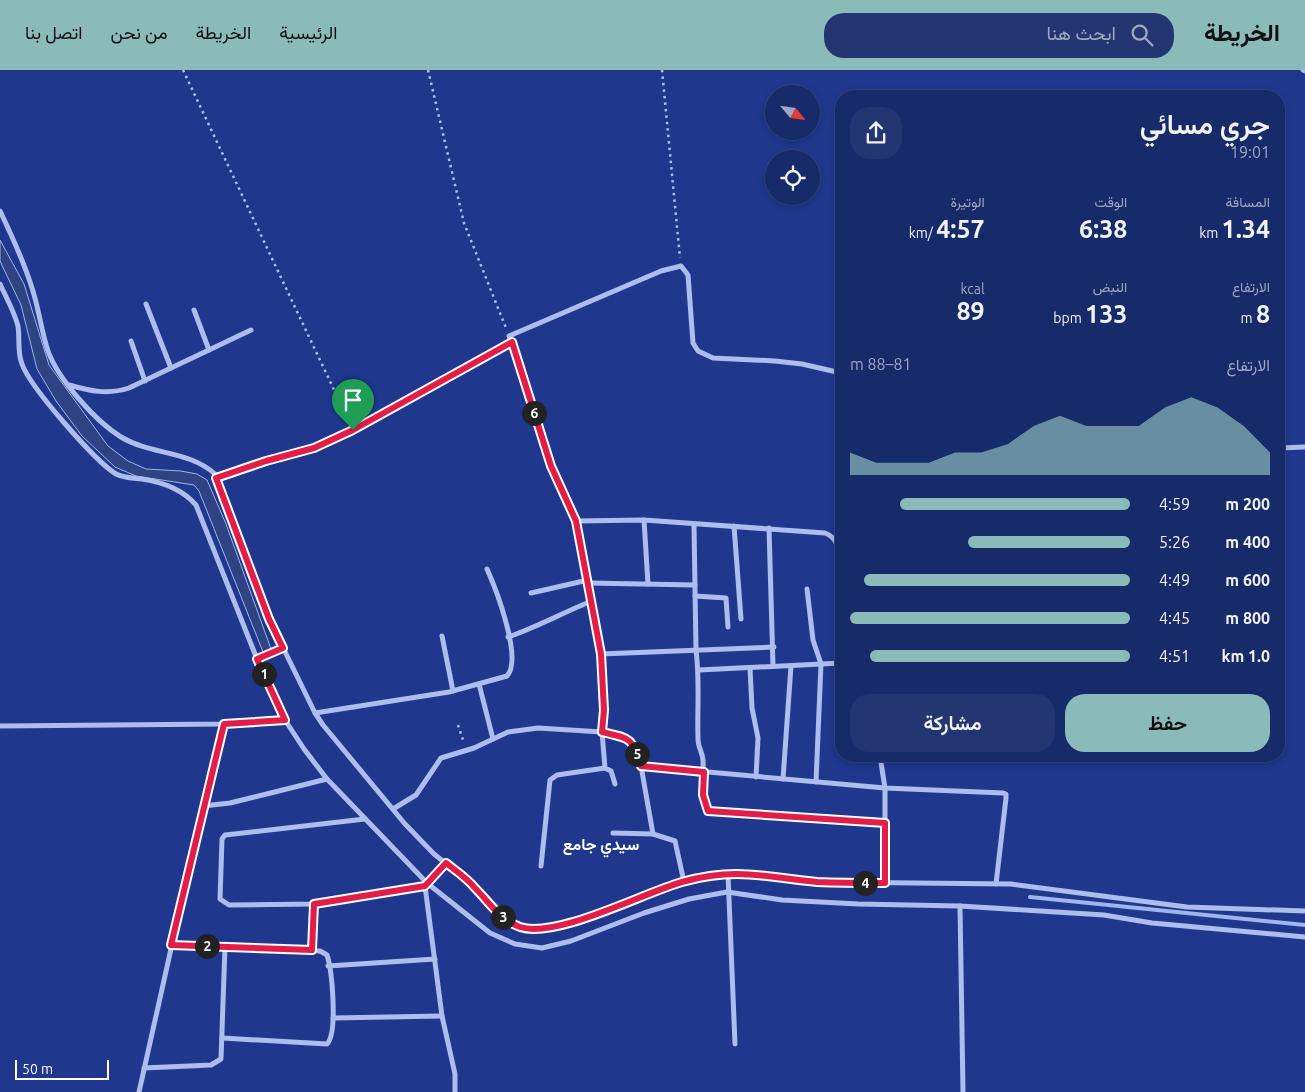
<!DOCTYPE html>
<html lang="ar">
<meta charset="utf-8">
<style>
body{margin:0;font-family:Ubuntu,Vazirmatn,sans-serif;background:#243672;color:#f1f3f6;direction:rtl;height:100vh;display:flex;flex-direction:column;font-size:19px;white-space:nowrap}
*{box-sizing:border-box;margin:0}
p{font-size:16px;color:#9ea7c1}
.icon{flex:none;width:28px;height:28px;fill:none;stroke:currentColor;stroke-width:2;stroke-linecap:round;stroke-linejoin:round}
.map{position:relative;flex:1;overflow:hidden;direction:ltr}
.side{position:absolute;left:835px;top:20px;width:450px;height:672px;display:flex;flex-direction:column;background:#172a6a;border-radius:20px;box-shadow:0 2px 8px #0003,0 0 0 1px #36467e;direction:rtl}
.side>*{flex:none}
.needle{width:32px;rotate:119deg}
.tools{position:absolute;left:765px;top:15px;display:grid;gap:10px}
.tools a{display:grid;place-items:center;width:55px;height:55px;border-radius:50%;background:#172a6a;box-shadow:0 2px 8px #0003,0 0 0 1px #36467e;font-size:25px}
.scale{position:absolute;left:15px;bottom:12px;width:94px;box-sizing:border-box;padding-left:5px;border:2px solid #fff;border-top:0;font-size:14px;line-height:18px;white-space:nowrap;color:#fff;-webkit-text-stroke:4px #1f388e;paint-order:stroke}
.pin{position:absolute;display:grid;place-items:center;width:42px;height:42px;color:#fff;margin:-51px -21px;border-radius:50% 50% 50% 0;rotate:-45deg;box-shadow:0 0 5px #0007}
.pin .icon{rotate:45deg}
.km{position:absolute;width:25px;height:25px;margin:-12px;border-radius:50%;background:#222;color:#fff;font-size:14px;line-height:25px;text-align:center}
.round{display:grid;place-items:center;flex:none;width:52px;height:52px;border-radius:20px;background:#243672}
.head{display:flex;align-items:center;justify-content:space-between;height:85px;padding:0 15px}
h1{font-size:28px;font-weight:600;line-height:38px}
.figures{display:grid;grid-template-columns:repeat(3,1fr);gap:8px;height:85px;padding:5px 15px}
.figures div{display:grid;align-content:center}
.figures b{font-size:25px;font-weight:600}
.figures small{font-size:14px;font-weight:400}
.figures p{font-size:14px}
.chart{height:140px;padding:10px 15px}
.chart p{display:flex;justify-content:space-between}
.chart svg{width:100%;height:90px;margin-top:5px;fill:#8bbbb9;opacity:.7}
.action{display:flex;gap:10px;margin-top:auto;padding:10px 15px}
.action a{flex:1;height:58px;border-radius:20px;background:#8bbbb9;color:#111;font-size:20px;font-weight:600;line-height:58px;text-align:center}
.action a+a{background:#243672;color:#f1f3f6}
ul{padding:0 15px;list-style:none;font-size:16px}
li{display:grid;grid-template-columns:80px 60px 1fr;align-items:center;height:38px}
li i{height:12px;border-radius:6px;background:#8bbbb9}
header{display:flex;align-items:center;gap:30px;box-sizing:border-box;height:70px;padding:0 25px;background:#8bbbb9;color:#111}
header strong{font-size:24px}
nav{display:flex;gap:28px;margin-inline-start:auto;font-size:18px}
.search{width:350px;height:45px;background:#243672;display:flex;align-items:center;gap:12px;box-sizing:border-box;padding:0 18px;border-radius:20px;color:#9ea7c1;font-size:19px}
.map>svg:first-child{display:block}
.water{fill:#2f4282;stroke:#a0b4ee}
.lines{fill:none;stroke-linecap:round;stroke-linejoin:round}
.stream{stroke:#a0b4ee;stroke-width:4}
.path{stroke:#adbded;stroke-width:2.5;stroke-dasharray:2.5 4;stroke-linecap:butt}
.street{stroke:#adbded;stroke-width:5}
.route-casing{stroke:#fff;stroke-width:10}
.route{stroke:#e11d48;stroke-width:6}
.labels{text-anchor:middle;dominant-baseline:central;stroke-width:4;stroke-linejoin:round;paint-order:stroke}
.quarter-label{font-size:16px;font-weight:bold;fill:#fff;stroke:#1f388e}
</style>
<header>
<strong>الخريطة</strong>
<div class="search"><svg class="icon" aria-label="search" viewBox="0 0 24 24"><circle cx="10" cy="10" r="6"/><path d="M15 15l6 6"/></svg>ابحث هنا</div>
<nav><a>الرئيسية</a><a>الخريطة</a><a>من نحن</a><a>اتصل بنا</a></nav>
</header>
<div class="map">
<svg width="1305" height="1022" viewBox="0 0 1305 1022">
<rect width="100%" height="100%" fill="#1f388e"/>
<polygon class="water" points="0,170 24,214 49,295 108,376 128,391 146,399 181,401 197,404 207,410 226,454 271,579 270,585 265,587 199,421 194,415 136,406 115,397 82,366 56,331 37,299 21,235 0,191"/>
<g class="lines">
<polyline class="stream" points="1030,827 1305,855"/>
<g class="path">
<polyline points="183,0 353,360"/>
<polyline points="428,0 464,153 506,258"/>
<polyline points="662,0 680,188"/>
<polyline points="224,405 314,378 353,360 504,276"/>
<polyline points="458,655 464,673"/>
</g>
<g class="street">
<polyline points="1303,0 1305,1"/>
<path d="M 0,141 C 12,166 24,192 32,218 C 39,239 41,260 48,281 C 58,309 95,351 121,367 C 151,385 188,380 215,404 L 269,549 L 315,643 L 323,655 L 405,754 L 434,784 L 475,817 L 497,842 L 521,857 L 536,859 L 554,857 L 684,812 L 728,804 L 747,803 L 817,812 L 1011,814 L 1187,837 L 1305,841"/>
<path d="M 0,214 C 6,227 14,241 18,256 C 20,268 17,282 22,294 C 30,317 95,391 116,404 C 123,408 134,408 142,409 C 162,412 182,419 196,435 L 257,589 L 285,650 L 304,679 L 327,709 L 427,813 L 490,863 L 515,874 L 542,878 L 571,871 L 644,843 L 689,829 L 727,822 L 782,830 L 858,834 L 960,836 L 1104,845 L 1152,853 L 1305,867"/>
<polyline points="146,234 171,298"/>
<polyline points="194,240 209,280"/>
<polyline points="131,271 145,311"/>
<path d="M 69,315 C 90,321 108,325 129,318 L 251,260"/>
<polyline points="1279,378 1305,377"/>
<polyline points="644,450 648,514"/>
<path d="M 576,451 L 644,450 L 825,463 C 841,469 839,485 841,501"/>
<path d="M 694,455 L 696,580 C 700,610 697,639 698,669 C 698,678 703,683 703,691 C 704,706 698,729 708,741 L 717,742 L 885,753"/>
<polyline points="734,456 741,549"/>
<polyline points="769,458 773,596"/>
<polyline points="589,513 695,515"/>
<polyline points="807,519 813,570 821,594 816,712"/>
<polyline points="531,523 588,510"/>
<polyline points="695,526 726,528 728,557"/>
<polyline points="442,566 453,621"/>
<path d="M 508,567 C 537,557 564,542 592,531"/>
<polyline points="601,584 774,577"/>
<polyline points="257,589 283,578"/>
<polyline points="750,598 752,638 758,668 756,707"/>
<polyline points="699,600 841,593"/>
<polyline points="479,614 493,669"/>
<path d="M 315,643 L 449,622 L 507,606 C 523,589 496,519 487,499"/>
<polyline points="0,656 224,654 285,650"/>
<polyline points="880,686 885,718 885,813"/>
<polyline points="641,696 885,718 1003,723 1006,724 1006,728 996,814"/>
<polyline points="783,709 791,596"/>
<polyline points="615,714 611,701 605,698 602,662 604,618 601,584 576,451 551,396 509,266 661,201 681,196 688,205 693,273 698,281 713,288 775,291 802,294 841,303"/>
<polyline points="203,736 230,733 327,709"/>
<polyline points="393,739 416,725 441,688 474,678 508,662 538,658 602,662 626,668 633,673 641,696 653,764 675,771 684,812"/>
<polyline points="365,749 225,765 222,769 220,829 229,835 314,834 425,816 446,793"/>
<polyline points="613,763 653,764"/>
<polyline points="541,796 550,710 557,705 605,698"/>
<polyline points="728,804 735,974"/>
<polyline points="425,816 442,946 455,1004 455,1022"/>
<polyline points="960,836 963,1022"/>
<path d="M 171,875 L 320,881 L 327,885 C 332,900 338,963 327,974 L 222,968"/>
<polyline points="312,880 314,834"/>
<polyline points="328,896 435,889"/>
<polyline points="333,948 442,946"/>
<polyline points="144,998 211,995 221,989 225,877"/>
<polyline points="139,1022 203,736 224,654"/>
</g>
</g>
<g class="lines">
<defs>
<path id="route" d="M 512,272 L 551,396 L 576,451 L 601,584 L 604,640 L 602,662 C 632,669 631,667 641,696 L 704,702 L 703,725 L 708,741 L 885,753 L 885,813 C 863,813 840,813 817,812 C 765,807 736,797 682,812 C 643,823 556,869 520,857 C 500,850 489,832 475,818 C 467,808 456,801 446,793 L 425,816 L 314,834 L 312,880 L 171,875 L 224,654 L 285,650 L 257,589 L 283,578 L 269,549 L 216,408 L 266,391 L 314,378 L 353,360 Z"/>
</defs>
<use href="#route" class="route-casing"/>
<use href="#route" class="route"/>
</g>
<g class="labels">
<g class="quarter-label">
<text x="601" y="774">سيدي جامع</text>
</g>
</g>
</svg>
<div class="tools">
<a><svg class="needle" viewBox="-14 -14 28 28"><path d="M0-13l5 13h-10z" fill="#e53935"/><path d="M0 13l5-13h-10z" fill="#9ea7c1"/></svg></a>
<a><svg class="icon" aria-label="locate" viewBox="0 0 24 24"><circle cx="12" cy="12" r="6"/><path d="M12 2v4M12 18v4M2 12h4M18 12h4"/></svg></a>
</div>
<div class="scale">50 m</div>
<div class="pin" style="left:353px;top:360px;background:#1e9e55"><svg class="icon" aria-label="arrive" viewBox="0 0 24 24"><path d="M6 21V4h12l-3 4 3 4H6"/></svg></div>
<b class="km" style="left:264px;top:604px">1</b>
<b class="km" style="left:207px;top:876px">2</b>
<b class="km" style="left:503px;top:847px">3</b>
<b class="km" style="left:865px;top:813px">4</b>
<b class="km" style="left:637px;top:684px">5</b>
<b class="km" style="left:534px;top:343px">6</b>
<section class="side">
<div class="head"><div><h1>جري مسائي</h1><p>19:01</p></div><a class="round"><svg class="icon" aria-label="share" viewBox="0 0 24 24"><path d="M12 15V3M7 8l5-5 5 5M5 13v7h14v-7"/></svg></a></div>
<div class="figures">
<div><p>المسافة</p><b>1.34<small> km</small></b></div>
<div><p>الوقت</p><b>6:38</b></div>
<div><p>الوتيرة</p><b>4:57<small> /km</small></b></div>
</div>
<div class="figures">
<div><p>الارتفاع</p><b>8<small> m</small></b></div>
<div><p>النبض</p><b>133<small> bpm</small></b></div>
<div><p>kcal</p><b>89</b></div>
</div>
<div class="chart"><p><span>الارتفاع</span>81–88 m</p>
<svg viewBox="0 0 160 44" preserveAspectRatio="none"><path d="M0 44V33L10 38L20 38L30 38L40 33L50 33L60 29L70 20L80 15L90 20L100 20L110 20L120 11L130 6L140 11L150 20L160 33V44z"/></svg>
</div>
<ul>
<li><b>200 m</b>4:59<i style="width:82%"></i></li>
<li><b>400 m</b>5:26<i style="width:58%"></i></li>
<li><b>600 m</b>4:49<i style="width:95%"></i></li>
<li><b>800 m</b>4:45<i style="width:100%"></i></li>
<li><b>1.0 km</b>4:51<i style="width:93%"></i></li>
</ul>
<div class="action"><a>حفظ</a><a>مشاركة</a></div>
</section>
</div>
